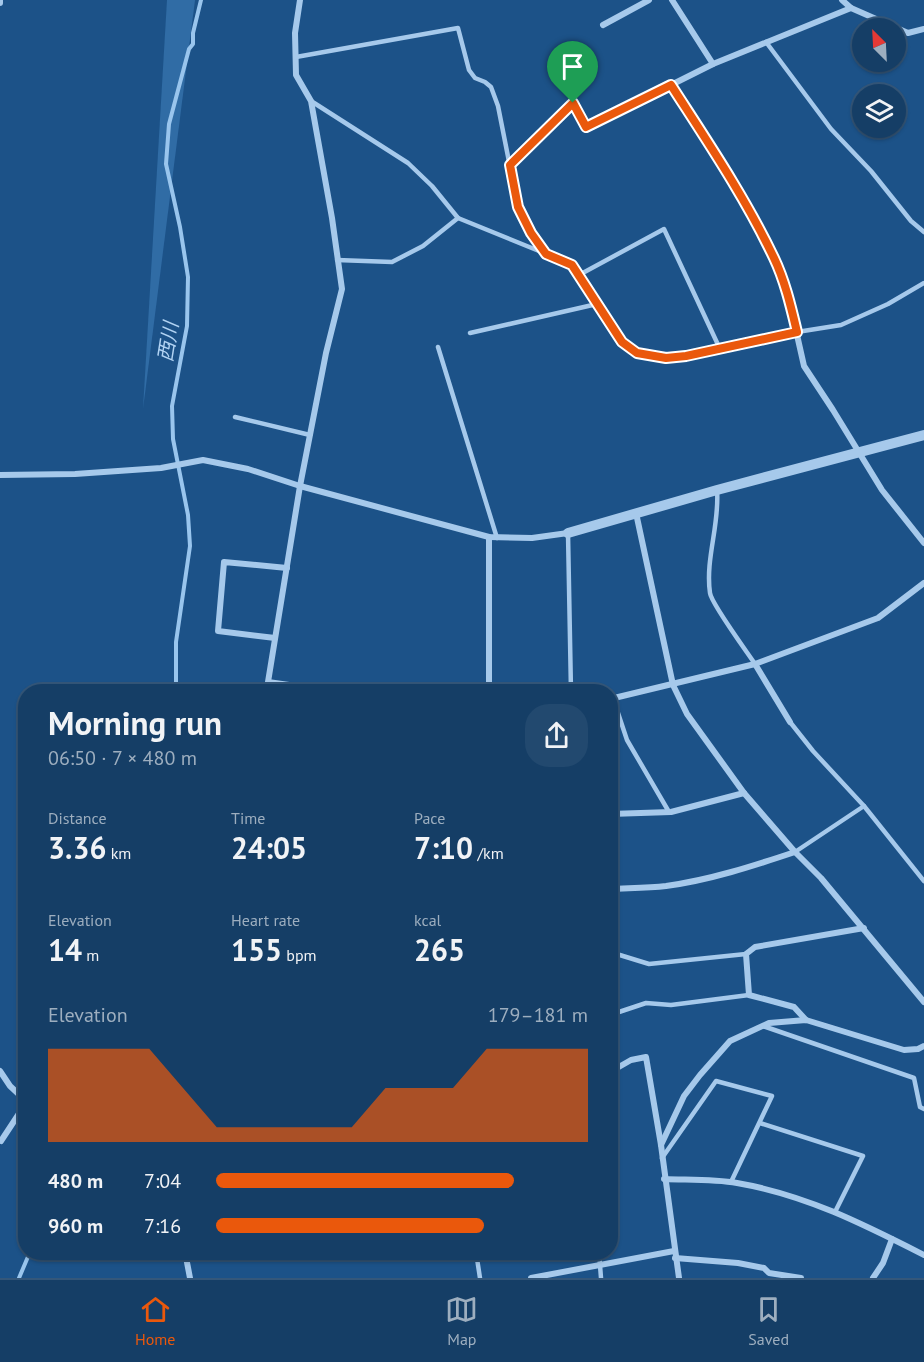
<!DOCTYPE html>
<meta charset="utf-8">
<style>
body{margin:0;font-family:"PT Sans","Noto Sans JP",sans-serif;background:#22496f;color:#f1f3f6;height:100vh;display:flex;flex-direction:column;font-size:22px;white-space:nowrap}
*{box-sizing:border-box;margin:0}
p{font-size:20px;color:#9daebf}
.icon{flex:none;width:33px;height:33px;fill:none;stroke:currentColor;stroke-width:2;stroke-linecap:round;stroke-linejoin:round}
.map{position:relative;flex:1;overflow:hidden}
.sheet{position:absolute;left:18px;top:684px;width:600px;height:576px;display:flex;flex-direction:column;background:#153e66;border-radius:24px;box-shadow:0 2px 4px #0004,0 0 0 2px #34577a}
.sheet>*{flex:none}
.needle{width:39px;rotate:336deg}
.tools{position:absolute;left:852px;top:18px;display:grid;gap:12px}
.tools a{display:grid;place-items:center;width:54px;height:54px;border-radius:50%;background:#153e66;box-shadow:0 2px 4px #0004,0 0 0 2px #34577a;font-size:30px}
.pin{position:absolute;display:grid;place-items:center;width:51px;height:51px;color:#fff;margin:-62px -26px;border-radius:50% 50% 50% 0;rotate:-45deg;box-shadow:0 0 6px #0007}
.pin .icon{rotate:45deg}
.round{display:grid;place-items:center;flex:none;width:63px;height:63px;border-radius:24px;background:#22496f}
.headline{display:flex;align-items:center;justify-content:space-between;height:102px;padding:0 30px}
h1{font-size:33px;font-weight:600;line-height:45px}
.metrics{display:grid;grid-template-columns:repeat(3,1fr);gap:9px;height:102px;padding:6px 30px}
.metrics div{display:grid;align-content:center}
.metrics b{font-size:30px;font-weight:600}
.metrics small{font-size:16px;font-weight:400}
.metrics p{font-size:16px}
.chart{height:168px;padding:12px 30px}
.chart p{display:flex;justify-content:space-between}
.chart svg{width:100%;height:108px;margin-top:6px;fill:#ea580c;opacity:.7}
ul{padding:0 30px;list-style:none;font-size:20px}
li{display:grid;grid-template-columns:96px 72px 1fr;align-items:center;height:45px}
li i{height:15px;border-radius:8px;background:#ea580c}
.menu{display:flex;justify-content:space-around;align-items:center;height:84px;border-top:2px solid #34577a;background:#153e66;font-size:16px;color:#9daebf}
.menu a{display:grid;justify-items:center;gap:3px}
.menu .on{color:#ea580c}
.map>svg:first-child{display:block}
.green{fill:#306ca5}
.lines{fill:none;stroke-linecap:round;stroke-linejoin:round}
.stream{stroke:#99c5ed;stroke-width:4}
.service{stroke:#a6c9eb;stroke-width:4.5}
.minor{stroke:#a6c9eb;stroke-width:6}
.tertiary{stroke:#a6c9eb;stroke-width:10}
.route-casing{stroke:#fff;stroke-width:12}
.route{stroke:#ea580c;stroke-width:8}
.labels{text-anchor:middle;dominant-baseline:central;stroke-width:4.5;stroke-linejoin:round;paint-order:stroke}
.water-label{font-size:20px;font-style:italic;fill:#b1d3f3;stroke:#1c5288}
</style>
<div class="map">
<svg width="924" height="1278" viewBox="0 0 924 1278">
<rect width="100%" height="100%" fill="#1c5288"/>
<polygon class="green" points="167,0 195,0 143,409"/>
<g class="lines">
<g class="stream">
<polyline points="176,692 176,642 190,546 188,515 173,439 172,406 187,326 188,277 180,227 166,164 169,124 189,49 193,44 193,33 201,0"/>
<polyline points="19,1278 30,1252"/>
</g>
<g class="service">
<polyline points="766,42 831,129 871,171 911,221 924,232"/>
<polyline points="296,57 458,28 469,70 475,78 485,82 491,87 498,106 518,207 530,233 546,254"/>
<polyline points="311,101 408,163 432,186 458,218 544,253"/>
<polyline points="510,165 573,103 586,127 671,85"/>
<polyline points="337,260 392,262 423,246 458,218"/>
<polyline points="579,275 664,229 720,349"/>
<polyline points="797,332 841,325 888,304 924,283"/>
<polyline points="470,333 597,304"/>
<polyline points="438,347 497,538"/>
<polyline points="235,417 310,435"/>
<path d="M 717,490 C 720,524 705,559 710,593 C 711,603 747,652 755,664"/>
<polyline points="568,533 571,692"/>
<polyline points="613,698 627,740 669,812"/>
<polyline points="790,722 813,751 864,806 924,881"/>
<polyline points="795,852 864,806"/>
<polyline points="610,952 649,964 746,954"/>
<polyline points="610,1015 646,1003 671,1005 749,995"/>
<polyline points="763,1026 914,1078 920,1107 924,1109"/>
<polyline points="760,1123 863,1156 835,1212"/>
<polyline points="662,1158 716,1081 772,1096 731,1182"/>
<polyline points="476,1252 480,1278"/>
<polyline points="599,1252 601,1278"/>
</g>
<g class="minor">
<polyline points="300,0 295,33 296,75 311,101 332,218 342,289 326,353 300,486 268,682 338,692"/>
<polyline points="672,0 713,64"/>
<polyline points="842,0 851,8 908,33 924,29"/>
<polyline points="0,3 0,0"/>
<polyline points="851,8 713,64 671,85 735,185 774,259 788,295 804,366 833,410 882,490 924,543"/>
<polyline points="603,25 649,0"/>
<polyline points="546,254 572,265 622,342 637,353 666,358 686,356 797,332"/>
<polyline points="0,475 75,474 161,468 203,460 248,469 300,486 489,537 532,538 568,533"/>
<polyline points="636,513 673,685 687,714 744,793 795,852 821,878 924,1002"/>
<polyline points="275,638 218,631 224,562 287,568"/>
<polyline points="755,664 790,722"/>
<polyline points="489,692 489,537"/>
<polyline points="610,699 755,664 878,618 924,583"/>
<polyline points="610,814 671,812 744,793"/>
<path d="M 610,889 C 629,888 648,888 666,886 C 710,880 753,866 795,852"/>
<polyline points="806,1020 794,1007 749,995 746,954 755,947 864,928"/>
<polyline points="0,1071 10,1086 26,1101"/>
<polyline points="610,1072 631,1060 646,1057 661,1145 679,1278"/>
<polyline points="1,1141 26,1103"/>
<polyline points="661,1145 684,1096 700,1075 730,1041 769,1023 806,1020 904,1050 918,1049 924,1046"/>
<path d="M 664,1179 C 688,1180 714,1179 737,1183 C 806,1195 863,1224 924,1255"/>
<polyline points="185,1252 190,1278"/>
<polyline points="675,1258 738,1263 764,1268 769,1273 801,1278"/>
<polyline points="531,1278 674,1251"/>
<polyline points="873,1278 883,1263 892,1239"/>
</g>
<polyline class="tertiary" points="568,533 717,490 924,435"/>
</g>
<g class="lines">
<defs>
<path id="route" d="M 671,85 C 707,141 745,197 774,258 C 785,281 791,307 797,332 L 686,356 L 666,358 L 637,353 L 622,342 L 572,265 L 546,254 L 531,233 L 518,207 L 510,165 L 573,103 L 586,127 Z"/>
</defs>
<use href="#route" class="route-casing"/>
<use href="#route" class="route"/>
</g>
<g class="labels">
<g class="water-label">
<text transform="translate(168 342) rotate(-81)">西川</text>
</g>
</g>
</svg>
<div class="tools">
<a><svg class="needle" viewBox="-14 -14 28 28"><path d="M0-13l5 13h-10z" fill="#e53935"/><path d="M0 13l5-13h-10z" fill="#9daebf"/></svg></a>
<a><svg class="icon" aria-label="layers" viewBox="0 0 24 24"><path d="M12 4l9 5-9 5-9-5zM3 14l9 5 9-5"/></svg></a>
</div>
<div class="pin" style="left:573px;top:103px;background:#1e9e55"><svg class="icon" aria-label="arrive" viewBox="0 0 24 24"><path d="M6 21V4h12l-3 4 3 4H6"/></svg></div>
<section class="sheet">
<div class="headline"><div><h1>Morning run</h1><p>06:50 · 7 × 480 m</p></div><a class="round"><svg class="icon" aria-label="share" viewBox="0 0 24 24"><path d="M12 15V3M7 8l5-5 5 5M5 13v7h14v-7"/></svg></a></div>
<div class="metrics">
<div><p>Distance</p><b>3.36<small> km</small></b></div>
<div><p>Time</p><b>24:05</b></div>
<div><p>Pace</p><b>7:10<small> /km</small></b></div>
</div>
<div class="metrics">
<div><p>Elevation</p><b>14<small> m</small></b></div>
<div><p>Heart rate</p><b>155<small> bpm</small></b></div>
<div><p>kcal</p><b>265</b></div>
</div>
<div class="chart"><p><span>Elevation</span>179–181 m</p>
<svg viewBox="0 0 160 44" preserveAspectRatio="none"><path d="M0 44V6L10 6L20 6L30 6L40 22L50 38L60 38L70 38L80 38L90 38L100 22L110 22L120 22L130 6L140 6L150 6L160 6V44z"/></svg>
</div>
<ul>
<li><b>480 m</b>7:04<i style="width:80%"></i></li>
<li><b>960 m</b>7:16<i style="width:72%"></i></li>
</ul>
</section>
</div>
<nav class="menu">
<a class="on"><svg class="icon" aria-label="home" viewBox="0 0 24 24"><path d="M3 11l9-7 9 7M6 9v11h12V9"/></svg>Home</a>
<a><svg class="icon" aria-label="map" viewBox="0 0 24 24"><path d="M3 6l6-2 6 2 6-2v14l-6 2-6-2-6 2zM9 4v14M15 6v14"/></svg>Map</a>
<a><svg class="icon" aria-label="saved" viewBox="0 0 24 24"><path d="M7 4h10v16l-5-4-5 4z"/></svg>Saved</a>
</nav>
